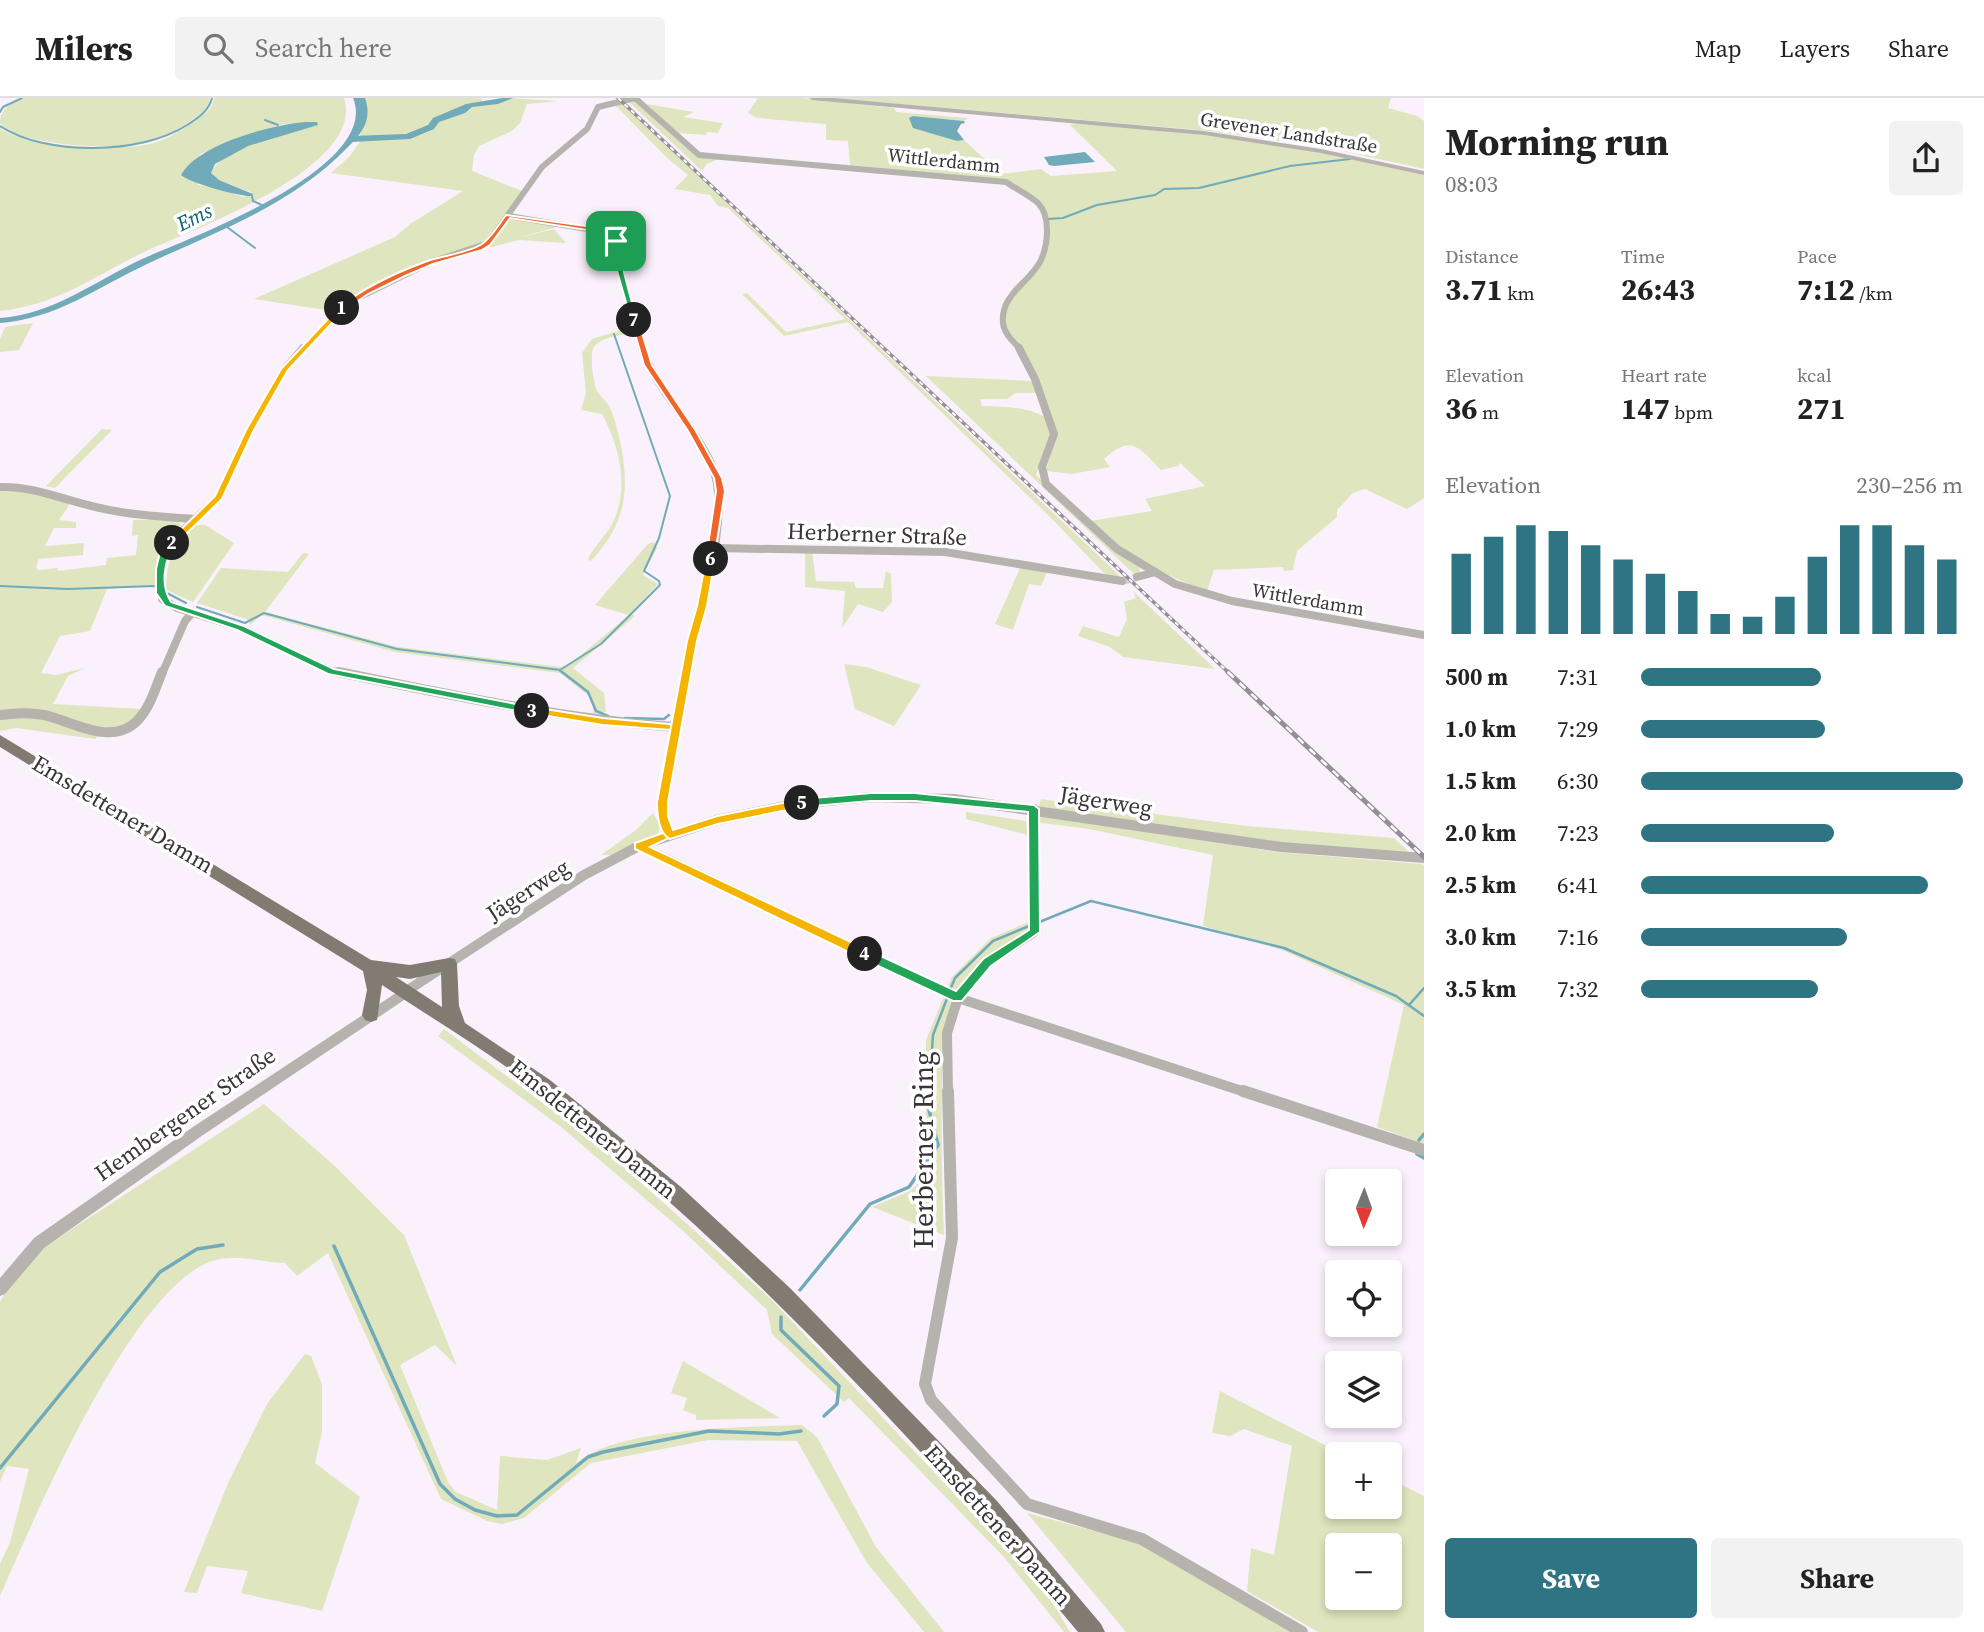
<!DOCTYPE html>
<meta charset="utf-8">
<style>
body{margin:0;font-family:"Source Serif 4",serif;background:#f2f2f2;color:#222;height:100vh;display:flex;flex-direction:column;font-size:26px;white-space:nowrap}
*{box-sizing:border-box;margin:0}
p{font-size:23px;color:#767676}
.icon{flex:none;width:38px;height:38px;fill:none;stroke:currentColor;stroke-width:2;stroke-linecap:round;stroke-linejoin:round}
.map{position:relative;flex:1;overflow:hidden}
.details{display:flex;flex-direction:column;background:#fff;width:560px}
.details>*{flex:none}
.needle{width:46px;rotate:181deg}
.tools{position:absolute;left:1325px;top:1071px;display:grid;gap:14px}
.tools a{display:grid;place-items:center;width:77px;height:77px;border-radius:7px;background:#fff;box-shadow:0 4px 10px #0003;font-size:35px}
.pin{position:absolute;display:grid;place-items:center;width:60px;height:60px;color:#fff;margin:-30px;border-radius:14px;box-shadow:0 4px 10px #0006}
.km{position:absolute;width:35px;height:35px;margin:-18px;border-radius:50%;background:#222;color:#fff;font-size:19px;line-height:35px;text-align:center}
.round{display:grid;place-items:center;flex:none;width:74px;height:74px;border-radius:7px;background:#f2f2f2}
.head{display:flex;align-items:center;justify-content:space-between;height:119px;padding:0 21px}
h1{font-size:38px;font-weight:700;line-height:52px}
.stats{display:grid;grid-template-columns:repeat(3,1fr);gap:10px;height:119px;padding:7px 21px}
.stats div{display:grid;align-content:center}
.stats b{font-size:30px;font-weight:700}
.stats small{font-size:19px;font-weight:400}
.stats p{font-size:19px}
.chart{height:196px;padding:14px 21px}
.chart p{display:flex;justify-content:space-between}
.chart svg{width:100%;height:126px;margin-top:7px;stroke:#2f7482;stroke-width:6}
.button{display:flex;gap:14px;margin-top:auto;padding:14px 21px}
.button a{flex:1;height:80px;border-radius:7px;background:#2f7482;color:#fff;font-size:28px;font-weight:700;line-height:80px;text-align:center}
.button a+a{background:#f2f2f2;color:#222}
ul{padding:0 21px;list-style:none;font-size:23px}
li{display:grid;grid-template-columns:112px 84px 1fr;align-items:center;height:52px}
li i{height:18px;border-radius:9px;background:#2f7482}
header{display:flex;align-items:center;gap:42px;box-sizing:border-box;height:98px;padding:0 35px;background:#fff;border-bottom:2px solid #e0e0e0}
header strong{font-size:33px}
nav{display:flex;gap:38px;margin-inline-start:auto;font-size:24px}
.search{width:490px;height:63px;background:#f2f2f2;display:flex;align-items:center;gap:18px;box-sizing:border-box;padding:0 24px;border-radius:7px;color:#767676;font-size:26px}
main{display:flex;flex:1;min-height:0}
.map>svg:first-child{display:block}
.green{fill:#dfe5be;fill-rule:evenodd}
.water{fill:#71abb9}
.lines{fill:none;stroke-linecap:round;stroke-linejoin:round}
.stream-far2{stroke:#71abb9;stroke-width:2}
.stream-far1{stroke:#71abb9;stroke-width:2.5}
.stream{stroke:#71abb9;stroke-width:3.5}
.river{fill:#71abb9;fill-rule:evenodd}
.minor-tunnel{stroke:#d4cbd6;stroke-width:8;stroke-dasharray:8 3.5;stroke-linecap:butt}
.minor-far3{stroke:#b6b2ad;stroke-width:6}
.minor-far2{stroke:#b6b2ad;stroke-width:8}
.minor-far1{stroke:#b6b2ad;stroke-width:10}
.minor{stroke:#b6b2ad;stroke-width:12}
.tertiary{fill:#b6b2ad;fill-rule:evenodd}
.primary{fill:#827b71;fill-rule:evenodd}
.rail-far1-casing{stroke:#958e96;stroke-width:3.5}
.rail-casing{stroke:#958e96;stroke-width:5}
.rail-far1{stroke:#fff;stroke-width:2;stroke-dasharray:4.5;stroke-linecap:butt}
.rail{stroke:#fff;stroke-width:2.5;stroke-dasharray:8;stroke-linecap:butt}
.split-1{fill:#f0652b;stroke:#fff;stroke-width:2}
.split-2{fill:#f5b400;stroke:#fff;stroke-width:2}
.split-3{fill:#22a559;stroke:#fff;stroke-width:2}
.split-4{fill:#f5b400;stroke:#fff;stroke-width:2}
.split-5{fill:#22a559;stroke:#fff;stroke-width:2}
.split-6{fill:#f5b400;stroke:#fff;stroke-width:2}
.split-7{fill:#f0652b;stroke:#fff;stroke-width:2}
.split-8{fill:#22a559;stroke:#fff;stroke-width:2}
.labels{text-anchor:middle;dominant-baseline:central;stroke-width:7;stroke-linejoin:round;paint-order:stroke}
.far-street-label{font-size:19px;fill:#383438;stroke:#fff}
.far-water-label{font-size:21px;font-style:italic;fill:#106170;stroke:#fff}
.street-label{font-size:23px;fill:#383438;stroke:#fff}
.near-street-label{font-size:28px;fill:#383438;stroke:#fff}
</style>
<header>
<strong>Milers</strong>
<div class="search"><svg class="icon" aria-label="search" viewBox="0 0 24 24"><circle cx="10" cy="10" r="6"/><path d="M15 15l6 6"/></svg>Search here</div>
<nav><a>Map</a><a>Layers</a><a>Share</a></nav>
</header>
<main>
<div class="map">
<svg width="1424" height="1534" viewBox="0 0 1424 1534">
<rect width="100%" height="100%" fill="#fbf1fd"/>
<g class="green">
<path d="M 24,0 L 210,0 C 210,11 199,17 190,23 C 177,32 163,41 147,45 C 116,52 21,49 0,25 C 0,10 11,6 24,0 Z"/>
<path d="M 214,0 L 344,0 C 367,69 192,132 146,153 C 96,177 58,207 0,213 L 0,30 C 23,49 121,53 150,46 C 166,42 180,33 193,24 C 203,17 213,12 214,0 ZM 305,24 L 317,25 L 317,27 C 290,33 223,48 211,75 L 219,82 L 253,95 L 243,99 L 223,91 L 198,87 L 200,56 L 278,27 Z"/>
<polygon points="365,0 482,0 482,6 501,5 499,3 507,0 558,3 527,6 520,25 512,33 479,48 474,57 472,73 522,93 504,118 563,127 518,140 554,131 566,145 519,142 492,149 476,148 427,164 362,193 332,213 254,201 395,139 410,126 463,93 331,75 350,58 361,42 358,41 365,27"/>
<path d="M 758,0 L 802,0 L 894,10 L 896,14 L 968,20 L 964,23 L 913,18 L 956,43 L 964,42 L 1001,76 L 1041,71 L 1051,78 L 1117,73 L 1070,27 L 1083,25 L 1215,38 L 1325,55 L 1424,77 L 1424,400 L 1407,411 L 1365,391 L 1353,395 L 1337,412 L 1337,419 L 1297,453 L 1293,472 L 1284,473 L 1283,469 L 1214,472 L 1207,493 C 1162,476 1125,458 1090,423 L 1152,413 L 1145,401 L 1205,388 L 1180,365 L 1178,368 L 1161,372 C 1139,349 1131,336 1104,361 L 1110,369 L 1072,376 L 1046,373 L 1056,335 L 1052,330 L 1036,377 L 1102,442 L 1140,470 L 1140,474 L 1135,477 L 926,278 L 1034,283 L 1000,220 L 1003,205 L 1014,188 L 1031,174 L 1042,157 L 1047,126 L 1036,107 L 1005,82 L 850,67 L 848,43 L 826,42 L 826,26 L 757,20 L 748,15 ZM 1016,295 L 1038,295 L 1047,320 C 1027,308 1005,309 982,308 L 980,301 L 1007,301 Z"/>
<polygon points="832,0 1391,0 1388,10 1417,18 1424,23 1424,71 1324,49 1209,33"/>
<polygon points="627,2 635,2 696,58 723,59 707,66 702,73"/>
<polygon points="621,5 1122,480 1110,480 1103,474 1052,421 848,224 784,238 742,196 747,195 786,234 845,221 728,110 718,108 710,97 674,91 688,77 667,60 614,6"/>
<polygon points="647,6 694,14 683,19 723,25 718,35 708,34 706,37 678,35"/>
<polygon points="33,225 19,252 0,254 0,241 5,229"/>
<path d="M 625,231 L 627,236 C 616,238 598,240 593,251 C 590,259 593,285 597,293 C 600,298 605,302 608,306 C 615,319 618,334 621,348 C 630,396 625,426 591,463 L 588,461 C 594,448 605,439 612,426 C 630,391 620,349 602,316 L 581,312 L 586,295 L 582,255 L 592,241 Z"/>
<polygon points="102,331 112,332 55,390 46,388"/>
<polygon points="28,390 71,404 59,422 76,424 76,430 54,430 45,448 84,445 83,457 39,461 36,469 38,472 58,470 58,473 106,467 107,460 136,457 138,437 132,438 133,422 169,421 179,423 181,427 159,449 154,491 148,488 107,491 90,533 60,538 41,575 56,577 85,570 68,578 53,606 142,611 126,629 106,632 95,641 16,630 0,633 0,391"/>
<path d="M 195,427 L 205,427 L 234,445 L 193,504 L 166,492 C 167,460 172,449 195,427 Z"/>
<polygon points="654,444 657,450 643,477 658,486 630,516 635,518 573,570 604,595 606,614 593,616 593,604 589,598 560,575 395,554 262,517 250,527 249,522 197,505 221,470 288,474 303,455 309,456 265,514 398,549 561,569 570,566 629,517 595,507 648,446"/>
<polygon points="812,452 816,483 854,484 856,490 883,490 886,473 891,476 892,504 883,514 858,506 842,530 845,493 805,489 805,453"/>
<polygon points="1021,468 1047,474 1041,488 1029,486 1013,532 995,526"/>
<polygon points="1133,493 1215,571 1123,559 1110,549 1078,538 1083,528 1119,539 1127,521 1124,504 1136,500"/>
<polygon points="844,566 866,569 921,587 894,628 855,611"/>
<polygon points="1041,701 1247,728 1394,740 1412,757 1261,744 1048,711 1039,708"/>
<polygon points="966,714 1026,723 1028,737 966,721"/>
<polygon points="653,715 660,728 658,736 610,757 601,757 636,732"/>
<polygon points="1040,717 1277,754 1421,766 1424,768 1424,1046 1377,1029 1404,907 1282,852 1203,828 1213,757 1089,731 1035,724"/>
<polygon points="1031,823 1027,833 961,891 955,892 948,888 952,879 991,840"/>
<path d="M 944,898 L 950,900 C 954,916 944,925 943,941 C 941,1007 941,1072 944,1137 L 872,1109 L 910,1093 L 920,1084 L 934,1055 L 926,1016 L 926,942 Z"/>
<polygon points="444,931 600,1048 772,1202 1045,1492 1070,1534 1064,1534 1003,1458 849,1300 844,1304 772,1236 767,1212 683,1133 561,1029 438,938"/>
<path d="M 264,1006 L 337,1070 L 404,1137 L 457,1268 L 435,1247 L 400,1267 L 448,1384 L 456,1394 L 497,1412 L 500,1358 L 547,1362 L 581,1350 L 576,1365 C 618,1329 746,1329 802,1327 L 817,1339 L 876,1449 L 944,1534 L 924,1534 L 867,1465 L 797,1343 L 708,1342 L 591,1365 L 524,1420 L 502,1426 L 487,1423 L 441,1401 L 328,1155 L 297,1178 L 285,1165 C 259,1164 237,1155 212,1163 C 130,1192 35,1419 0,1498 L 0,1466 L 10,1444 L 29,1371 L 7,1368 L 0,1384 L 0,1204 L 8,1189 L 35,1155 Z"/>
<polygon points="305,1256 311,1258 322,1286 322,1334 315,1365 360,1399 322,1513 241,1495 248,1473 207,1468 197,1495 184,1494 229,1383 267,1306"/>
<polygon points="683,1263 780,1320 696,1322 696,1317 683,1312 687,1300 671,1295"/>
<path d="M 1220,1293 L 1342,1356 L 1337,1356 L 1337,1409 L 1390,1409 L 1390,1381 L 1424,1398 L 1424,1534 L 1318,1534 L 1247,1493 L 1251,1450 L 1274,1457 L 1292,1348 L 1244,1331 L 1230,1338 L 1212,1335 ZM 1390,1447 L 1390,1500 L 1337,1500 L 1337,1447 Z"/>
<polygon points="1027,1415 1140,1445 1291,1534 1126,1534"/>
</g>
<g class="water">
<path d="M 353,0 L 365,0 C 373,23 361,36 348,49 C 291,108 219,132 147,166 C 98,189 56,221 0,225 L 0,220 C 54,216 95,183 142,161 C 187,141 382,70 353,0 Z"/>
<polygon points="913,18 964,23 965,25 961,26 957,33 964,42 957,43 913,30 909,20"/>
<path d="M 305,24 L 317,24 L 318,27 L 248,48 L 215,66 L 211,75 L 219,82 L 253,96 L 252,98 C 241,99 189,85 181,77 C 198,46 271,27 305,24 Z"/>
<polygon points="1085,54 1095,64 1054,68 1049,67 1044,59"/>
</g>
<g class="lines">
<g class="stream-far2">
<polyline points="0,14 3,9 22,0"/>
<polyline points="265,22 278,27"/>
<path d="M 0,28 C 46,58 141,57 187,27 C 198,20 209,13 212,0"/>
<polyline points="252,98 253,103 264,108"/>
<polyline points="1047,121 1063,120 1097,107 1155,97 1164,91 1199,90 1290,68 1350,61"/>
<polyline points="227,129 255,150"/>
<polyline points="0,488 68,491 154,488"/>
<polyline points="167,495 186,505"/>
<polyline points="197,509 245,525 264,515 397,551 560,572 601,546 660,487 659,483 644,473 659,440 670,398 614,236"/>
<polyline points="560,573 565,576"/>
</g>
<g class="stream-far1">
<polyline points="562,574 588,594 596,613 608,618"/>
<polyline points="625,620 664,621 669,617"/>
<polyline points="1037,825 1091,803 1284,850 1396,898 1424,918"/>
<polyline points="950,892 955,880 993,843 1029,828"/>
<polyline points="1409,907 1424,890"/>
<polyline points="929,995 933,937 948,898"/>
</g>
<g class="stream">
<polyline points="1419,1042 1424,1036"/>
<polyline points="1417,1056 1424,1060"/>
<polyline points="334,1148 440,1386 455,1401 475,1412 497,1418 517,1417 588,1359 603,1354 709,1333 779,1336 801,1333"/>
<polyline points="800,1192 870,1106 909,1089 938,1047 928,1008 929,993"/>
<polyline points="781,1219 781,1232 839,1288 837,1306 824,1318"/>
<polyline points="0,1370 160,1174 197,1151 223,1147"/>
</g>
<polygon class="river" points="502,0 513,0 498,6 472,9 465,15 439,24 434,31 410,41 351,44 347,41 351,38 406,36 428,27 433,20 466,6"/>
<polyline class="minor-tunnel" points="1122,483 1137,479"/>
<g class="minor-far3">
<polyline points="509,118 617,136 617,159 642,252"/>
<path d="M 302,252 L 348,205 L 431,164 L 488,145 L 542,69 L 587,31 L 598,9 L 635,0 L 699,57 L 1006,84 C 1016,91 1029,97 1038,105 C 1051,118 1048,146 1041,162 C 1031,184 1000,196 1003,225 C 1004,236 1014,244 1021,252"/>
</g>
<g class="minor-far2">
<polyline points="303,250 285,271 250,332 219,399 178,437 165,454 161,471 162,501 177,510 241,530 331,573 347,576"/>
<path d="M 642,250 C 657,293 692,324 711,365 C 735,418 696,519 685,576"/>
<polyline points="1019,250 1035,281 1054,336 1042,369 1046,386 1117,451 1175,486 1232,503 1424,537"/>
<path d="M 0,389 C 36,388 65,403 100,410 C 131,417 164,419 196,421"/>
<polyline points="713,450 945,454 1122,483"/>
<polyline points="1137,479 1152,475"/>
<polyline points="162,576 185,523 192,515"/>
</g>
<g class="minor-far1">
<path d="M 338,574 C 451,597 561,621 676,629"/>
<path d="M 0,617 C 14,615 29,614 44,617 C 72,623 111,649 137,623 C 150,610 155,591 162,574"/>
<polyline points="670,737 662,718 662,704 686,574"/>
<polyline points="639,748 958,900 987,865 1034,834 1034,711"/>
<polyline points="408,892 584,777 639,748 717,722 795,706 871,699 954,701 1281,749 1424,760"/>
<polyline points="948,995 947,935 958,900 1248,995"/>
</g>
<g class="minor">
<polyline points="948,993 952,1140 925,1286 931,1302 1027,1406 1142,1441 1302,1534"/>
<polyline points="1243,993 1424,1052"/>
</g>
<g class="tertiary">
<polygon points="809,0 834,0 1204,33 1321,51 1424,73 1424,77 1321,55 1204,37 812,2"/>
<polygon points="408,887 413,888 415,892 413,896 203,1037 44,1150 5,1196 0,1198 0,1180 34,1140 193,1029"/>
</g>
<path class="primary" d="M 0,637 L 371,862 L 410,867 L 449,860 L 455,861 L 457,866 L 459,908 L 465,925 L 550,982 L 681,1089 L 790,1190 L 997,1403 L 1101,1526 L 1105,1534 L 1078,1534 C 915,1339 739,1153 540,994 C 491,955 434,922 382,887 L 377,922 L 371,924 L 365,922 L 362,917 L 367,892 L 363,873 L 0,649 ZM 441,874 L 442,909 L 396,879 L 410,881 Z"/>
<defs>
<polyline id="rail-far1" points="618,0 1230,576"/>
<polyline id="rail" points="1228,574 1424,759"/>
</defs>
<use href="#rail-far1" class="rail-far1-casing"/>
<use href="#rail" class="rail-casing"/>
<use href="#rail-far1" class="rail-far1"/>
<use href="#rail" class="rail"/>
</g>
<path class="split-1" d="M 506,117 L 615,132 L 621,137 L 616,145 L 612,143 L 613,136 L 510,120 L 490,147 L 482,152 L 433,166 L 405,178 L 368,196 L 345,212 L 339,210 C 363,189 400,173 430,162 C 446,157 468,155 482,146 C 492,139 499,126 506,117 Z"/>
<polygon class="split-2" points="340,208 346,210 288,272 254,332 222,401 175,447 169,447 169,443 215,398 246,332 281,271"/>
<path class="split-3" d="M 169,443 L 176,445 C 164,461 160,487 171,504 L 244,528 L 334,571 L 532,609 L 538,613 L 532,616 L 328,576 L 237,532 L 165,508 L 156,495 L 156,471 L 160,454 Z"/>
<path class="split-4" d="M 532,609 L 603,620 L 680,627 L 668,704 L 668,718 L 675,737 L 650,749 L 870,853 L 870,860 L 861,860 L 635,751 L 635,745 L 663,735 C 651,702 664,666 670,632 L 603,627 L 529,615 L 529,610 Z"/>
<polygon class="split-5" points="871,695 915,695 1034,707 1039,711 1040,834 991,868 962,903 953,903 861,860 859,856 861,853 870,853 956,893 983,861 1029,832 1028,714 915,703 871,703 802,709 796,705 802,701"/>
<path class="split-6" d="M 711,458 L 715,461 L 707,508 L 697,543 L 668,704 L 668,718 L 673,732 L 717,718 L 802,701 L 807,705 L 802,709 L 718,726 L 670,741 C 658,735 657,716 657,704 L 687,543 L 697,508 L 706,461 Z"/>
<polygon class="split-7" points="634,220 638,222 652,267 696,333 722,380 725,393 714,463 706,461 716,393 714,380 688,333 644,267 631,222"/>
<polygon class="split-8" points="613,141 619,143 620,159 637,224 631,222 613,159"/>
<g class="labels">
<g class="far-street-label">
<text transform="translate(1289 34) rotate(9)">Grevener Landstraße</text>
<text transform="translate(944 62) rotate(6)">Wittlerdamm</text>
<text transform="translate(1308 501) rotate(10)">Wittlerdamm</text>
</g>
<g class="far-water-label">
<text transform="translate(194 119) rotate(-26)">Ems</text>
</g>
<g class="street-label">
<text transform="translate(877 436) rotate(2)">Herberner Straße</text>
<text transform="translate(1106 703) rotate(9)">Jägerweg</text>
<text transform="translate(123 716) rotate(31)">Emsdettener Damm</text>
<text transform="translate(528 792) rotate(-33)">Jägerweg</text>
<text transform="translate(185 1016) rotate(-35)">Hembergener Straße</text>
<text transform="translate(593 1031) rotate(39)">Emsdettener Damm</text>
<text transform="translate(998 1427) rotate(48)">Emsdettener Damm</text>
</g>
<g class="near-street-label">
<text transform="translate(923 1052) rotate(-90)">Herberner Ring</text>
</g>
</g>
</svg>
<div class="tools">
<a><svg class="needle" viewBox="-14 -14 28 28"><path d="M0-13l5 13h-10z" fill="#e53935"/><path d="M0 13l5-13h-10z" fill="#767676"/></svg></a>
<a><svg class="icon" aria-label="locate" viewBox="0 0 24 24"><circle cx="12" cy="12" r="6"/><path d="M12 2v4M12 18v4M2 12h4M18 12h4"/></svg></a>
<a><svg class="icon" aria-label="layers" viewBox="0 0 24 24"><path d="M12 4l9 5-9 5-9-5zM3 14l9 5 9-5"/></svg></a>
<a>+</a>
<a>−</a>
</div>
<div class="pin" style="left:616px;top:143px;background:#1e9e55"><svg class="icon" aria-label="arrive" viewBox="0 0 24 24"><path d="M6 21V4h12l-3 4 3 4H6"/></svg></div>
<b class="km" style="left:342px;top:210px">1</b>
<b class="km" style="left:172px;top:445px">2</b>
<b class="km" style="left:532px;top:613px">3</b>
<b class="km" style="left:865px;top:856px">4</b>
<b class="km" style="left:802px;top:705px">5</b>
<b class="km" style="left:711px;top:461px">6</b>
<b class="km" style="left:634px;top:222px">7</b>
</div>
<section class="details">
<div class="head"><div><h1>Morning run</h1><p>08:03</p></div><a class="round"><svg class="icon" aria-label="share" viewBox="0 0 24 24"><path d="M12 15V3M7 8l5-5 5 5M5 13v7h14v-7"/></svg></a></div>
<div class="stats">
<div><p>Distance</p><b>3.71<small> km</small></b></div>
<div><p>Time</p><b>26:43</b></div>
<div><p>Pace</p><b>7:12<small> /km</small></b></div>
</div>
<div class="stats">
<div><p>Elevation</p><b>36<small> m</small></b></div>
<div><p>Heart rate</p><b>147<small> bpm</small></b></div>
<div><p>kcal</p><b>271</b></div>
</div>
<div class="chart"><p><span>Elevation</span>230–256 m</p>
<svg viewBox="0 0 160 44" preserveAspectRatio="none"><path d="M5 44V16M15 44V10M25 44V6M35 44V8M45 44V13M55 44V18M65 44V23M75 44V29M85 44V37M95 44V38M105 44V31M115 44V17M125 44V6M135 44V6M145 44V13M155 44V18"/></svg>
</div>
<ul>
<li><b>500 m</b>7:31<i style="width:56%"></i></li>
<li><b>1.0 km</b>7:29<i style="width:57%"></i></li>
<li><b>1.5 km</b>6:30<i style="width:100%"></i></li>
<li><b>2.0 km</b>7:23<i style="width:60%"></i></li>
<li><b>2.5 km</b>6:41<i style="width:89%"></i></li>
<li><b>3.0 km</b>7:16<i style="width:64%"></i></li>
<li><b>3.5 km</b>7:32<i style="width:55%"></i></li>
</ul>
<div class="button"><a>Save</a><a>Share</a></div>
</section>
</main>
